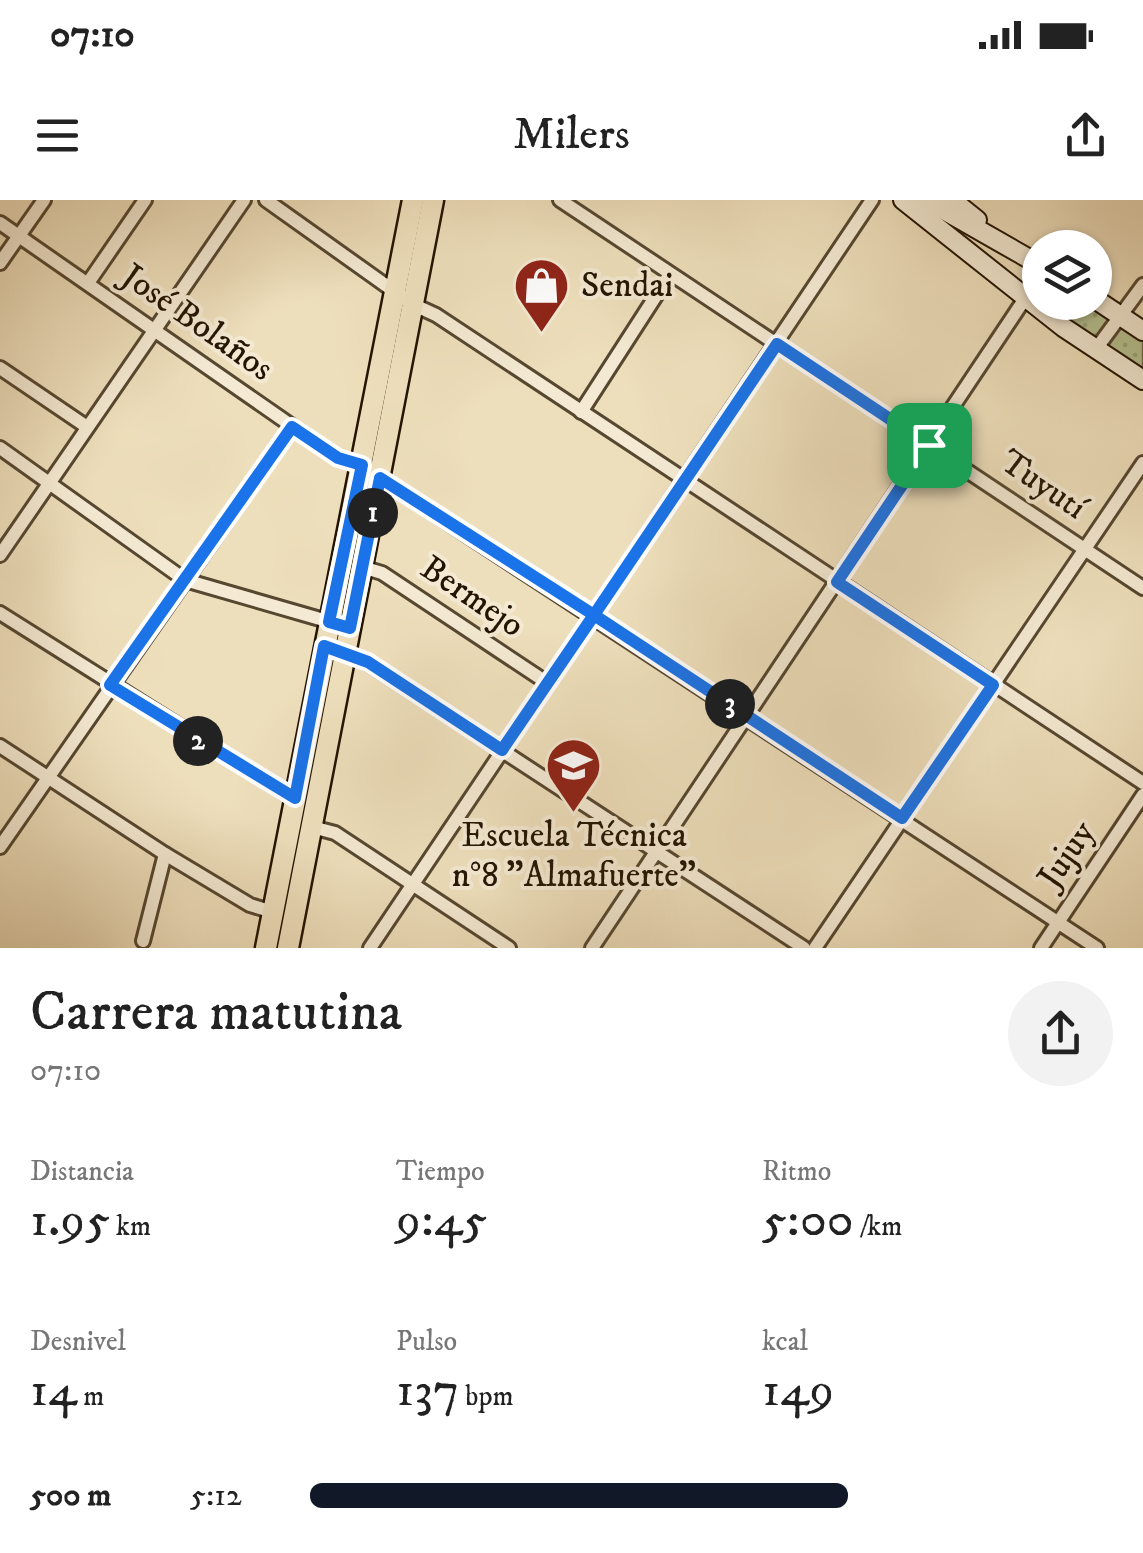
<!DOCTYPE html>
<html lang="es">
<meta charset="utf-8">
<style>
body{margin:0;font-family:"IM FELL DW Pica",serif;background:#f2f2f2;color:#222;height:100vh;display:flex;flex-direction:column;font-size:38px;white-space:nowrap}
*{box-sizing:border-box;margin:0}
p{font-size:32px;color:#767676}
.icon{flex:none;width:55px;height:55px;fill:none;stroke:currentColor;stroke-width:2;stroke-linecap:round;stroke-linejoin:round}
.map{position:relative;height:748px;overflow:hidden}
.panel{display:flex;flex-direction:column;background:#fff;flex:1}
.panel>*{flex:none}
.buttons{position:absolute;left:1022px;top:30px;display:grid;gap:20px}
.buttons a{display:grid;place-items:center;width:90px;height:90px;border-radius:50%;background:#fff;box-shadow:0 2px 8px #0004;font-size:50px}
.pin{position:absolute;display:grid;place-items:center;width:85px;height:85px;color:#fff;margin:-42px;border-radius:20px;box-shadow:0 5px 15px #0006}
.km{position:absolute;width:50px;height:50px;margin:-25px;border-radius:50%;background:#222;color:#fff;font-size:28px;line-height:50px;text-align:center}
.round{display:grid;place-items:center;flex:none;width:105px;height:105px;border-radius:52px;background:#f2f2f2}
.headline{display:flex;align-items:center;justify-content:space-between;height:170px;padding:0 30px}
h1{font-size:55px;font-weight:600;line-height:75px}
.metrics{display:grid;grid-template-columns:repeat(3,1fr);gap:15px;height:170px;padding:10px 30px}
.metrics div{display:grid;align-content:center}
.metrics b{font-size:50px;font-weight:600}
.metrics small{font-size:28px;font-weight:400}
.metrics p{font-size:28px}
ul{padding:0 30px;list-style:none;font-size:32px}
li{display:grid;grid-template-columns:160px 120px 1fr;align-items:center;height:75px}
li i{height:25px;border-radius:12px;background:#111827}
.status{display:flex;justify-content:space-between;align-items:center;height:70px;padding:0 50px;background:#fff;direction:ltr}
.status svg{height:28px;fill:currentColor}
header{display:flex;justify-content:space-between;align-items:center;height:130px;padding:0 30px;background:#fff;font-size:45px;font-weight:600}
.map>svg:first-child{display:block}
.park{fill:url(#park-dots);stroke:#6c6b4a;stroke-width:2.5}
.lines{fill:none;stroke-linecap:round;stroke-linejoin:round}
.minor-casing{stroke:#564730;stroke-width:18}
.secondary-casing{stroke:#231402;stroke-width:22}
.primary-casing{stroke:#231402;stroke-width:25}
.minor{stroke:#f4ead3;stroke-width:12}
.secondary{stroke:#f4ead3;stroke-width:18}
.primary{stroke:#eedfbc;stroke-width:20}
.route-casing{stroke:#fff;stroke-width:20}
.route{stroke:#1a73e8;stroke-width:12}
.labels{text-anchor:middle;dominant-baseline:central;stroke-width:8;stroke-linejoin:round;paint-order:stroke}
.poi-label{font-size:35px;fill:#231402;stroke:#f4ead3;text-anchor:start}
.street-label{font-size:35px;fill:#231402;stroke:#f4ead3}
</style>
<div class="status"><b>07:10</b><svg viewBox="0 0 49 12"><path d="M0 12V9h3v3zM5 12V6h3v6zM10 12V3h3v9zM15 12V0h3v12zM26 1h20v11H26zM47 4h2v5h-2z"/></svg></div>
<header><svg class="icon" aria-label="menu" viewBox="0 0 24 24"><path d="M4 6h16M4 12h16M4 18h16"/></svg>Milers<svg class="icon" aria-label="share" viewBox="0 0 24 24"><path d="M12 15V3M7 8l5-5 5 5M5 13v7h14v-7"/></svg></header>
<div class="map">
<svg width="1143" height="748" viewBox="0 0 1143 748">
<defs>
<pattern id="park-dots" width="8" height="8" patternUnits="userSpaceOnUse" patternTransform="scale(2.5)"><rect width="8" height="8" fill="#b6c292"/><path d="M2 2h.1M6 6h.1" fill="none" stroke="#9ca67c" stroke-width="1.8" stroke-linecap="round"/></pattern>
</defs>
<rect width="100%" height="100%" fill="#eedfbc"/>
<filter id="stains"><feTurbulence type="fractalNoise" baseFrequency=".002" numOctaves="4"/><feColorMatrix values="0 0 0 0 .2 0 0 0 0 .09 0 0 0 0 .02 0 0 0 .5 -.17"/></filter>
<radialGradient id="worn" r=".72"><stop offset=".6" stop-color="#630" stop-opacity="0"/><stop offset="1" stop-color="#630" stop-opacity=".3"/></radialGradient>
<polygon class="park" points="1040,76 1040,102 1095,102 1143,131 1143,180 1027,98"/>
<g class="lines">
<defs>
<g id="minor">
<polyline points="266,0 412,104 436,115 1143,583"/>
<polyline points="560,0 1143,388"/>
<polyline points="0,23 338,258 361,265"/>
<polyline points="0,63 44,0"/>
<polyline points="88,83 145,0"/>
<polyline points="1096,149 1143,85"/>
<polyline points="0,168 87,227"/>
<polyline points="581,212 670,74"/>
<polyline points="0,248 185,380 334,423"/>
<polyline points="380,278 1097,748"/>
<polyline points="0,355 244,0"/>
<polyline points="362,367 382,373 546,482"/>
<polyline points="0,413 295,599"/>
<polyline points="339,451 368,463 804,748"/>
<polyline points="0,546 165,654 250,705 273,712"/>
<polyline points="312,627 335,633 509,748"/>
<polyline points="0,647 292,227"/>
<polyline points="143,741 165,654"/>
<polyline points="370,748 872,0"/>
<polyline points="592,748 1040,76"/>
<polyline points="815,748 1143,263"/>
<polyline points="1041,748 1143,595"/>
</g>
<g id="secondary">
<polyline points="903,0 1063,127 1143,180"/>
<polyline points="926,0 1040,65"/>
<polyline points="952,0 977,20"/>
<polyline points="1095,99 1143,131"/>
</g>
<g id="primary">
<polyline points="266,748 413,0"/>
<polyline points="288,748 433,0"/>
</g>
</defs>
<use href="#minor" class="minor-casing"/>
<use href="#secondary" class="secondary-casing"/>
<use href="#primary" class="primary-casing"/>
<use href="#minor" class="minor"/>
<use href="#secondary" class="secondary"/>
<use href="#primary" class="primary"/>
</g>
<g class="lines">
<defs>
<polyline id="route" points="929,245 777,144 594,415 380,278 350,428 329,422 362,265 338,258 292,227 110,485 295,598 324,446 368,462 502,550 594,415 902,618 993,485 837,382 929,245"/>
</defs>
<use href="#route" class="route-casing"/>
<use href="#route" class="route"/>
</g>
<defs>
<symbol id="shop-pin" viewBox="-11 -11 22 30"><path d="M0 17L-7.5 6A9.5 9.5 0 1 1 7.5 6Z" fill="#8f2418" stroke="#f4ead3"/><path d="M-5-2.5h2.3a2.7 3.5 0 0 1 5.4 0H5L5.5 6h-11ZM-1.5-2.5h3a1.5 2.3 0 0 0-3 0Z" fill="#fff"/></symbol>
<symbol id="school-pin" viewBox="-11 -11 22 30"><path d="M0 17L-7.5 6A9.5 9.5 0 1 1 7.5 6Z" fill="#8f2418" stroke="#f4ead3"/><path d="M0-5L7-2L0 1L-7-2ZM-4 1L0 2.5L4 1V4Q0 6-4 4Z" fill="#fff"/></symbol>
</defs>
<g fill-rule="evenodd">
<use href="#shop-pin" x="510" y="54" width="63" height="86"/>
<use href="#school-pin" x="542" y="534" width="63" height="86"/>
</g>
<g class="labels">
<g class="poi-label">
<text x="581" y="86">Sendai</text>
<text x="574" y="636" text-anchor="middle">Escuela Técnica<tspan x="574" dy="40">n°8 "Almafuerte"</tspan></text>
</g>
<g class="street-label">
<text transform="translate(197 123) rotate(35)">José Bolaños</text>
<text transform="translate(1043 285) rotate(34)">Tuyutí</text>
<text transform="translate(472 397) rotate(34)">Bermejo</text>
<text transform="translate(1067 655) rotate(-56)">Jujuy</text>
</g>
</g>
<rect width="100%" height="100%" filter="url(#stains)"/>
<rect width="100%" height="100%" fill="url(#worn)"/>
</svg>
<div class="buttons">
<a><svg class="icon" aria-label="layers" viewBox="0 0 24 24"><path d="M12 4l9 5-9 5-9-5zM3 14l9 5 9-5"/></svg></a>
</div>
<div class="pin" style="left:929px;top:245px;background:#1e9e55"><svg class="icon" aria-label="arrive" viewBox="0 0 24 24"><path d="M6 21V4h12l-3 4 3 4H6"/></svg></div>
<b class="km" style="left:373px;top:313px">1</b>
<b class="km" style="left:198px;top:541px">2</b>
<b class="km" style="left:730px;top:504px">3</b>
</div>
<section class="panel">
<div class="headline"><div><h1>Carrera matutina</h1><p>07:10</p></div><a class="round"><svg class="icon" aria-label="share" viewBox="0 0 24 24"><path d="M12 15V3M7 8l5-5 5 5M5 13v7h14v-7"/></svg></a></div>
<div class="metrics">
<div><p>Distancia</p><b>1.95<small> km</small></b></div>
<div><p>Tiempo</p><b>9:45</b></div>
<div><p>Ritmo</p><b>5:00<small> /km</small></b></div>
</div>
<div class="metrics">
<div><p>Desnivel</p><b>14<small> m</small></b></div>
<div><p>Pulso</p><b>137<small> bpm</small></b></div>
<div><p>kcal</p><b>149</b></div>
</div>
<ul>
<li><b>500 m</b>5:12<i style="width:67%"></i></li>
</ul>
</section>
